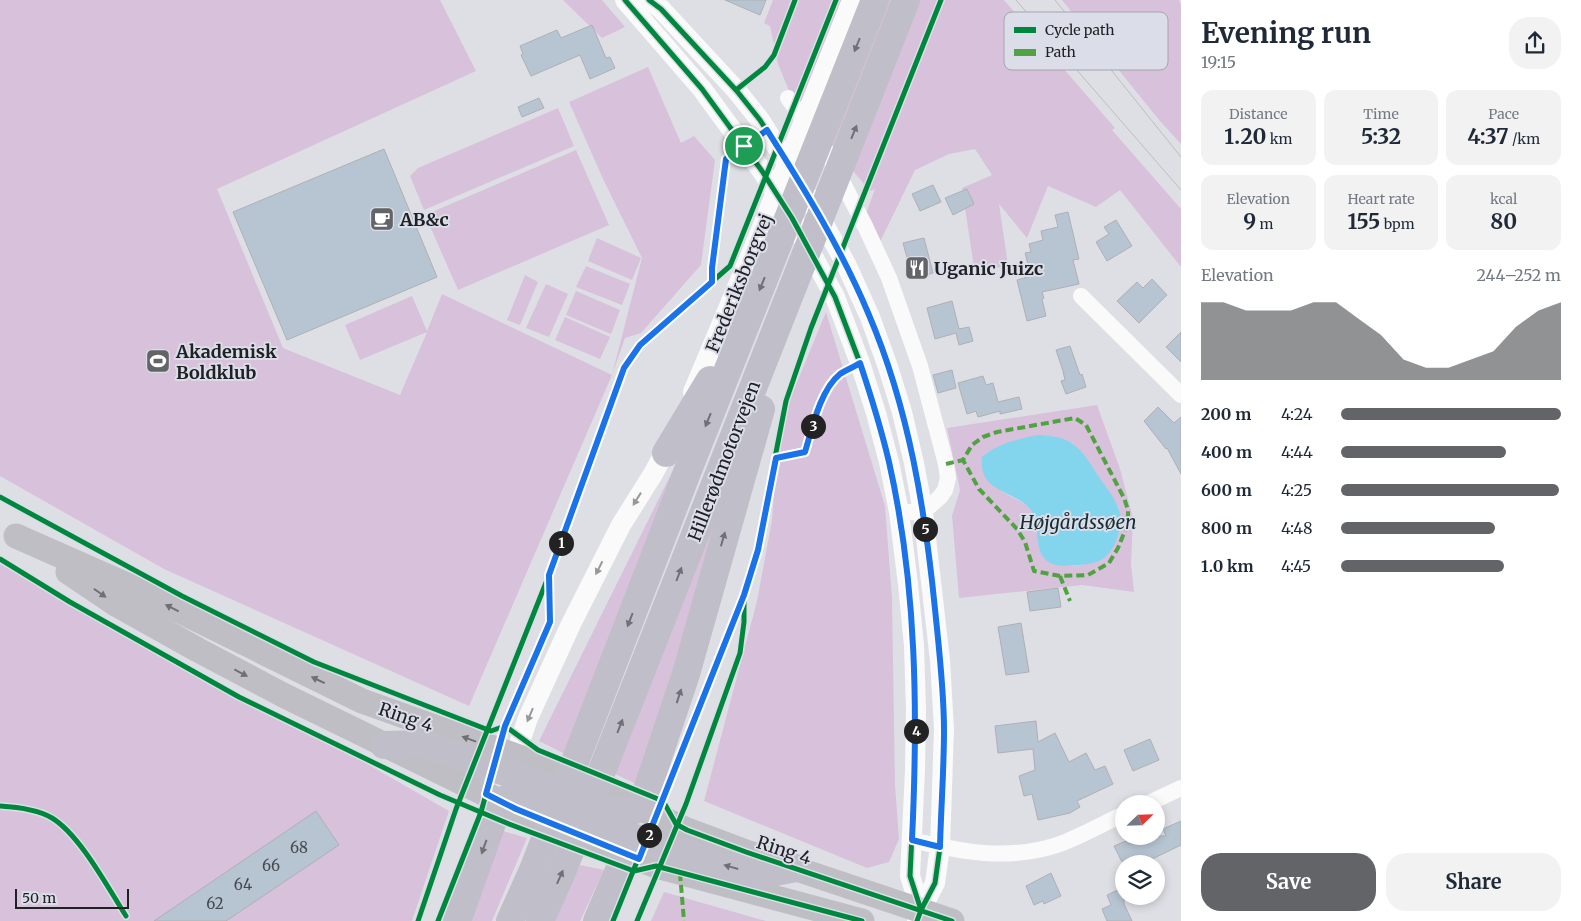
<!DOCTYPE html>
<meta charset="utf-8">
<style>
body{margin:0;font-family:Merriweather,serif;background:#f2f2f3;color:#1f2937;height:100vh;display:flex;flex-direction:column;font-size:19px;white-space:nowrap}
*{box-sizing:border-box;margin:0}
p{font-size:16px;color:#747a83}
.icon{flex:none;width:28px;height:28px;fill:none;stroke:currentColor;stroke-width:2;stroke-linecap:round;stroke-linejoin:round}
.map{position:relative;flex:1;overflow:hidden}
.drawer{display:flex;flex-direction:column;background:#fff;width:400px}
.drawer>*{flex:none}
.needle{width:32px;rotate:67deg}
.tools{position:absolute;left:1115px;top:795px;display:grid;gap:10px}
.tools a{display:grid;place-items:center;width:50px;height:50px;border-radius:50%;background:#fff;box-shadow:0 2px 8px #0003;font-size:25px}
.scale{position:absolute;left:15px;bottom:12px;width:114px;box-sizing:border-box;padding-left:5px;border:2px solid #202125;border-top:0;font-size:14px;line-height:18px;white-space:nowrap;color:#202125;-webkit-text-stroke:4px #dbdee8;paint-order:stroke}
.pin{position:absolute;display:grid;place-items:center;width:42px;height:42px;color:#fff;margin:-21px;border:2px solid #fff;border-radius:50%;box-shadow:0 1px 5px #0007}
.km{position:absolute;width:25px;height:25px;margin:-12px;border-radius:50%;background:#222;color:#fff;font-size:14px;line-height:25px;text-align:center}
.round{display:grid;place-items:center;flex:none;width:52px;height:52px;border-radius:20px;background:#f2f2f3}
.head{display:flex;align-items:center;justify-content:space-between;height:85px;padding:0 20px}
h1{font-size:28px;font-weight:700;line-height:38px}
.figures{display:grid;grid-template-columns:repeat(3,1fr);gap:8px;height:85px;padding:5px 20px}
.figures div{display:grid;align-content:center;border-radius:12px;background:#f2f2f3;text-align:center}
.figures b{font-size:21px;font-weight:700}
.figures small{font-size:14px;font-weight:400}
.figures p{font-size:14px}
.chart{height:140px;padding:10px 20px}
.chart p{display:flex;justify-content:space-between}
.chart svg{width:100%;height:90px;margin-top:5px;fill:#626468;opacity:.7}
.cta{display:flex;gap:10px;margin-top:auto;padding:10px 20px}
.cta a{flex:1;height:58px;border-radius:20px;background:#626468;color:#fff;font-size:20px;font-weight:700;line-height:58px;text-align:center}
.cta a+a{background:#f2f2f3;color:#1f2937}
ul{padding:0 20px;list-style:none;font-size:16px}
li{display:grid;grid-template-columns:80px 60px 1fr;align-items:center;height:38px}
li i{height:12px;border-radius:6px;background:#626468}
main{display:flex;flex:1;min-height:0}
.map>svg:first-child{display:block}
.green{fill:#d8c1db;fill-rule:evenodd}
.water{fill:#83d5ed}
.building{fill:#b7c5d3;stroke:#aeb0b4}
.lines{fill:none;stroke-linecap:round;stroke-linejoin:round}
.minor{stroke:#fafafb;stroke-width:16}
.tertiary{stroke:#fafafb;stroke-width:20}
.primary{stroke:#bfbec4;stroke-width:25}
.motorway{stroke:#c0bec8;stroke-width:28}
.tram{stroke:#bdbdbf;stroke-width:1}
.quiet{stroke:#50a242;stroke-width:4;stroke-dasharray:8 4;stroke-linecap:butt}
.cycleway-casing{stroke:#dbdee8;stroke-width:8}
.cycleway{stroke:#00873e;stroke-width:5}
.oneway{fill:#707076}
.oneway2{fill:#98989b}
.oneway3{fill:#707074}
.route-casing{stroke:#fff;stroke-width:10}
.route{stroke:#1a73e8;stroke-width:6}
.labels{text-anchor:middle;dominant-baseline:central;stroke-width:4;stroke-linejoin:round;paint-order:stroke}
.number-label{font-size:15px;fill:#464a50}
.poi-label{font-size:18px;font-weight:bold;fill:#202125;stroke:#dbdee8;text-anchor:start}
.street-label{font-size:18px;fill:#202125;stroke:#dbdee8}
.water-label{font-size:19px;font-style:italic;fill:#182d33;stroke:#dbdee8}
.key{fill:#dbdee8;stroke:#a3a5ae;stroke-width:1}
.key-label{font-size:14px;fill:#202125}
</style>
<main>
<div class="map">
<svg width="1181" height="921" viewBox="0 0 1181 921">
<rect width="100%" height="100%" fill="#dedfe5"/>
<g class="green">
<polygon points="0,0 440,0 476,71 217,189 283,348 400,395 427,332 360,360 345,325 412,296 427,331 442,294 612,375 642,258 603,179 569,102 648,67 681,143 694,136 715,160 701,265 641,333 625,338 612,375 469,706 164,569 0,476"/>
<polygon points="563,0 602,0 625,27 602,38"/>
<polygon points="773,0 1004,0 1115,128 1112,130 1181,209 1181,267 1120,190 1096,207 1048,186 1027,238 999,204 1008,265 975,274 962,188 992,175 975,149 949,154 915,170 879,244 866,214 875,189 870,191 793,100 778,64 770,26 764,23"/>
<polygon points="1062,0 1179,0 1181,5 1181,144 1160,121"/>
<polygon points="558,108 574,146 424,210 410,176 418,168"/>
<polygon points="576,150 609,225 458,290 425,215"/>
<polygon points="597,238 641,258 632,280 588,261"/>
<polygon points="586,266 630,284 622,305 576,287"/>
<polygon points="525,275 538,282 520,325 507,320"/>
<polygon points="546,284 568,294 549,337 526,328"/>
<polygon points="576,291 620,310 611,334 566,315"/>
<polygon points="826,312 885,506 892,598 895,785 899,839 889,862 867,868 704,801 757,601 772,520 779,426"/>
<polygon points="565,317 610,337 600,359 555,340"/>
<path d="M 1097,405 L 1120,469 L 1133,518 L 1131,564 L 1134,592 L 1082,585 L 959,598 L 952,516 L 960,490 L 947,428 ZM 1072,443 L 1087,459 L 1119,508 L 1082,565 C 1047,566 1043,564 1037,529 C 1035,522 1035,516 1031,510 C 1025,502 1011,497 1001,491 Z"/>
<polygon points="743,447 638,785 609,771"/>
<polygon points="676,464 567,755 539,741"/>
<polygon points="0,564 317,735 449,811 412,921 0,921"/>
<polygon points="503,831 527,838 492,921 467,921"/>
<polygon points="580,865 604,870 580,921 555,921"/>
<polygon points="664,892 766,921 651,921"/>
</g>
<path class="water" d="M 1037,435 C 1050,436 1059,436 1070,442 C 1082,449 1090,463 1097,474 C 1104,485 1115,497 1119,510 C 1124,523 1116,550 1104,558 C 1096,564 1084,565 1074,565 C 1065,566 1052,567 1045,559 C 1033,546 1041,523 1030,509 C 1013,489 978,493 982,457 C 999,443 1016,440 1037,435 Z"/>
<g class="building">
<polygon points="725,0 766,0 760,15"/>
<polygon points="592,25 606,58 610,57 615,68 590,79 580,55 531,76 521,55 523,54 520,46 557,30 561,38"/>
<polygon points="539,98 544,108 522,117 518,107"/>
<polygon points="384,149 437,277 287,340 233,212"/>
<polygon points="933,185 941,202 920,211 912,194"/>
<polygon points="967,189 974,204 953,215 945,198"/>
<polygon points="1068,212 1079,259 1073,260 1079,284 1042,292 1044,298 1042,299 1046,316 1027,321 1017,280 1031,276 1025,253 1031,252 1029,244 1043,240 1041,231 1058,227 1055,215"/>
<polygon points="1116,220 1132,246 1107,261 1096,242 1109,234 1104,227"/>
<polygon points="924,238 933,273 913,279 903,243"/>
<polygon points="1152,279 1167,295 1139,323 1117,301 1137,282 1143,288"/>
<polygon points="952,301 959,329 969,327 973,341 959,345 956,333 935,339 927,308"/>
<polygon points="1181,332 1181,362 1166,347"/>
<polygon points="1070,346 1080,375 1082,374 1086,387 1066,394 1061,381 1065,380 1063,371 1056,350"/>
<polygon points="952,370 956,388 938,393 933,375"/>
<polygon points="983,376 986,385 993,383 998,402 1019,397 1022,409 1000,414 1000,411 978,417 976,411 967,414 958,383"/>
<polygon points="1158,407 1174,423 1181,417 1181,474 1167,448 1166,449 1144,421"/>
<polygon points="1058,588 1061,607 1030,611 1027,592"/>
<polygon points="1021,623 1029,672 1006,675 998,627"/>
<polygon points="1036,721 1038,742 1055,733 1069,762 1086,753 1095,770 1105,766 1113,784 1077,801 1080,807 1070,813 1038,820 1032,794 1024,796 1019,776 1035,770 1033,749 998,753 995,726"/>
<polygon points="1150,739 1159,760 1133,771 1124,750"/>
<polygon points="316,811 339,845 226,921 154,921"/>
<polygon points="1181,821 1181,845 1142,864 1123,864 1114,846 1126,841 1128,844 1145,836 1166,836 1163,829"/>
<polygon points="1051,873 1061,896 1044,904 1043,901 1034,905 1026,886"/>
<polygon points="1124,887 1124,904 1132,921 1107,921 1102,909 1111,905 1107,895"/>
</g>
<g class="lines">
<g class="minor">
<polyline points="788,98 827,152 866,228 889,278 920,366 946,464 948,478 945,490 940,497 923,512 899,512"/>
<polyline points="1081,296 1181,395"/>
<polyline points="1147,804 1181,788"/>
<path d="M 912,840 C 961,852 1008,861 1057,845 C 1080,837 1102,824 1124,814"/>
</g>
<g class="tertiary">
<polyline points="625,0 702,89 762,171 792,218 835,297 860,363 876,413 889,462 899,512 908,584 914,646 916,709 915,770 910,876 921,910"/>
<polyline points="649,0 661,9 736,90 760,120 812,203 846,264 870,317 888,367 902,412 914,463 923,512 940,660 944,729 940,847 935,883 921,910 917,921"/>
<polyline points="693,392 759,235 852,0"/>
<polyline points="515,756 528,718 571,624 621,525 653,474 671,441"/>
</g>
<g class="primary">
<polyline points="16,536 127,585 362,701 536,763 623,800 687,830 746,852 952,921"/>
<polyline points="68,572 114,603 198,650 283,695 516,809 656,866 862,921"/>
</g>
<g class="motorway">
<polyline points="666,453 710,380"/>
<polyline points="384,745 420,744 431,746 528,780 606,811 629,812 641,808 686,674 761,409"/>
<polyline points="457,921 500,801 522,795 611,831 760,875 796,868"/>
<polyline points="510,921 533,870 690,465 875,0"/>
<polyline points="540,921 562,872 906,0"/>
<polyline points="597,921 626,854"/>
</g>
<g class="tram">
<polyline points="1016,0 1181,190"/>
<polyline points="1055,0 1181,157"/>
</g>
<g class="quiet">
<polyline points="946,464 963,460 972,445 983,437 997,432 1075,418 1086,425 1124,498 1128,510 1128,523 1118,548 1109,563 1088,575 1060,576 1034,571 1025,542 1017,529 979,489 963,460"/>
<polyline points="1060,576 1070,601"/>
<polyline points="680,873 684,921"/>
</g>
<defs>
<g id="cycleway">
<polyline points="625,0 702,89 762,171 792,218 835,297 860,363 876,413 889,462 899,512 908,584 914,646 916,709 915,770 910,876 921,910"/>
<polyline points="649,0 661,9 736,90 760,120 812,203 846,264 870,317 888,367 902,412 914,463 923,512 940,660 944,729 940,847 935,883 921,910 917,921"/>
<polyline points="736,90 765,67 774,55 795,0"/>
<polyline points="713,282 712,268 726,159 767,131"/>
<path d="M 776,458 L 805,452 C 812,429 820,390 840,374 C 846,370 854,367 860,363"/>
<polyline points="0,497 182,596 314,662 491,731 505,726"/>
<polyline points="0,559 70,602 239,697 440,795 509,824 634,871 656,866 862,921"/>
<polyline points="505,726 538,750 663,801 676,824 687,830 746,852 952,921"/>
<path d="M 0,806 C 17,807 37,809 52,818 C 80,835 108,888 126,916"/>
<polyline points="418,921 456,809 549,575 624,368 640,345 730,266 836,0"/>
<polyline points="438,921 481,812 505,726 550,622 549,580"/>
<polyline points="613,921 742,601"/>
<polyline points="637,921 686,804 740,653 744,622 744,595 757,550 786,401 811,328 941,0"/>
</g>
</defs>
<use href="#cycleway" class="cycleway-casing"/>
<use href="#cycleway" class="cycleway"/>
</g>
<defs><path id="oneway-solid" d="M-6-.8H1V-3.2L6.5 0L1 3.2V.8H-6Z" transform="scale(1.25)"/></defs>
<g class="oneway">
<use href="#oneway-solid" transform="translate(857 45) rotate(112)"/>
<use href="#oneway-solid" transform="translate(854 132) rotate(-68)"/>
<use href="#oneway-solid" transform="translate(762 284) rotate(112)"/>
<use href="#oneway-solid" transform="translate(708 420) rotate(112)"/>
<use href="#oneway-solid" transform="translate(723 539) rotate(-74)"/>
<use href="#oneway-solid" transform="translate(679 574) rotate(-69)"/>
<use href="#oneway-solid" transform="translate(630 620) rotate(111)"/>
<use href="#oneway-solid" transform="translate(679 696) rotate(-72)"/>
<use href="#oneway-solid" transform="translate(620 726) rotate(-69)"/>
<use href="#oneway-solid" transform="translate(484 847) rotate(110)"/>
<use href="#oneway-solid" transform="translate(731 867) rotate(-164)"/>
<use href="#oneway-solid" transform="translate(560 877) rotate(-66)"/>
</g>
<g class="oneway2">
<use href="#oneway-solid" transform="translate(637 499) rotate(122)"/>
<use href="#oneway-solid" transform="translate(599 568) rotate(117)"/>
<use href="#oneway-solid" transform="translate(530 715) rotate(113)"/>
</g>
<g class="oneway3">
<use href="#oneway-solid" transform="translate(100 593) rotate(35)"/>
<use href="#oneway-solid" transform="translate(172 608) rotate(-153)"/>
<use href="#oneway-solid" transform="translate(241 673) rotate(28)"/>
<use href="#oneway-solid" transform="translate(318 680) rotate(-155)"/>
<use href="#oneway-solid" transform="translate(469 739) rotate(-160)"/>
</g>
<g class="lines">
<defs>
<path id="route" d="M 767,130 C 805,190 842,250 869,315 C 909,409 925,509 935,609 C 939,649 944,690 944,730 C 944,769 941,808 940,847 L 912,840 C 918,714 917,586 889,462 C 881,428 871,396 860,363 C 854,367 846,370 840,374 C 820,390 812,429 805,452 L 776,458 L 758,550 L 744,595 L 639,859 L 516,809 L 486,794 L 505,726 L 550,622 L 549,575 L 624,368 L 640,345 L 712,282 L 712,268 L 726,159 Z"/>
</defs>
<use href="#route" class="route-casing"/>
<use href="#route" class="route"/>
</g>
<defs>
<symbol id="cafe-square" viewBox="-11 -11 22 22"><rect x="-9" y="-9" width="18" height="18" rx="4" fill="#626468" stroke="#dbdee8"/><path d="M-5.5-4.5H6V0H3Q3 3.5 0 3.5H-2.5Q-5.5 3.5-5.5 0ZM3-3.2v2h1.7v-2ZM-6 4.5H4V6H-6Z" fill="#fff"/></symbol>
<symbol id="restaurant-square" viewBox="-11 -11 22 22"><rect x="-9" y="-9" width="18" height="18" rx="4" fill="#626468" stroke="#dbdee8"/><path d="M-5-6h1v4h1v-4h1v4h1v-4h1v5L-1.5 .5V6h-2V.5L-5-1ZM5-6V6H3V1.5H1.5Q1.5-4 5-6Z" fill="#fff"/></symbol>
<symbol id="stadium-square" viewBox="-11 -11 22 22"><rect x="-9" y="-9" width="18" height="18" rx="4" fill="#626468" stroke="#dbdee8"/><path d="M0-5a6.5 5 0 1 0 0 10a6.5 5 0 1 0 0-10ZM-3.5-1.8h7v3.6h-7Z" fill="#fff"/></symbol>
</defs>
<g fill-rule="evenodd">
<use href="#cafe-square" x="368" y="205" width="28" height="28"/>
<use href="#restaurant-square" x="903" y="254" width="28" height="28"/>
<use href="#stadium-square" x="144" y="347" width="28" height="28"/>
</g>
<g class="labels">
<g class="number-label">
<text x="299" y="847">68</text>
<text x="271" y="865">66</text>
<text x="243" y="884">64</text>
<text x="215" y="903">62</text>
</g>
<g class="poi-label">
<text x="400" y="219">AB&amp;c</text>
<text x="934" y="268">Uganic Juizc</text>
<text x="176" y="351">Akademisk<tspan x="176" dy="21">Boldklub</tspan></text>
</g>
<g class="street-label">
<text transform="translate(739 283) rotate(-68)">Frederiksborgvej</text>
<text transform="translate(724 461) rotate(-69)">Hillerødmotorvejen</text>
<text transform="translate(406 717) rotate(19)">Ring 4</text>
<text transform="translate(784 850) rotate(18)">Ring 4</text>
</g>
<g class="water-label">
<text x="1078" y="522">Højgårdssøen</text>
</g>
</g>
<rect x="1004" y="12" width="164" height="58" rx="8" class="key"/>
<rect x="1014" y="27" width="22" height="6" fill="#00873e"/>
<rect x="1014" y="49" width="22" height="7" fill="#50a242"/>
<g class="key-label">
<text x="1045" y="35">Cycle path</text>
<text x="1045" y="57">Path</text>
</g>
</svg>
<div class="tools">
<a><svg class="needle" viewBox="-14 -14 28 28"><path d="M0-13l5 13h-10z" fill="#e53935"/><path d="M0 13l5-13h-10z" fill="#747a83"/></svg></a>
<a><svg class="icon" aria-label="layers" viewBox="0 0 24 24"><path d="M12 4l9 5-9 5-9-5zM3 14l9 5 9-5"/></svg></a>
</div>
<div class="scale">50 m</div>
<div class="pin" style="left:744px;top:146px;background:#1e9e55"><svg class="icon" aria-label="arrive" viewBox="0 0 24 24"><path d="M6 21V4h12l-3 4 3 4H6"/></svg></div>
<b class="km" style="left:561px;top:543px">1</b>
<b class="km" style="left:649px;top:835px">2</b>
<b class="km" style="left:813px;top:426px">3</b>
<b class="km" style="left:916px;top:731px">4</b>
<b class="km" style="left:925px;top:529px">5</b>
</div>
<section class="drawer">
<div class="head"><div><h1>Evening run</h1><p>19:15</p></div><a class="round"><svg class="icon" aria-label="share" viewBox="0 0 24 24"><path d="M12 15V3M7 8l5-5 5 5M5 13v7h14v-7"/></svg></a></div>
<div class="figures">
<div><p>Distance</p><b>1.20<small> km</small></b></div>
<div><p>Time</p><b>5:32</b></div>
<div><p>Pace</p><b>4:37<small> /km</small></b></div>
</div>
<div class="figures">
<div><p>Elevation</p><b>9<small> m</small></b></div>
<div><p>Heart rate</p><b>155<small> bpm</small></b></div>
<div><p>kcal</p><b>80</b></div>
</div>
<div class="chart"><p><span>Elevation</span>244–252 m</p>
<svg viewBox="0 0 160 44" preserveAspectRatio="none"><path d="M0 44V6L10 6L20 10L30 10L40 10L50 6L60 6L70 14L80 22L90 34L100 38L110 38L120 34L130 30L140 18L150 10L160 6V44z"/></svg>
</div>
<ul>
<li><b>200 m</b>4:24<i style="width:100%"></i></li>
<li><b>400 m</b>4:44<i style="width:75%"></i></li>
<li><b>600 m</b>4:25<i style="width:99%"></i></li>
<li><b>800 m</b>4:48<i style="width:70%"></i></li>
<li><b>1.0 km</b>4:45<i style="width:74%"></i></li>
</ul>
<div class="cta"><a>Save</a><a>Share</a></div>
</section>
</main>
